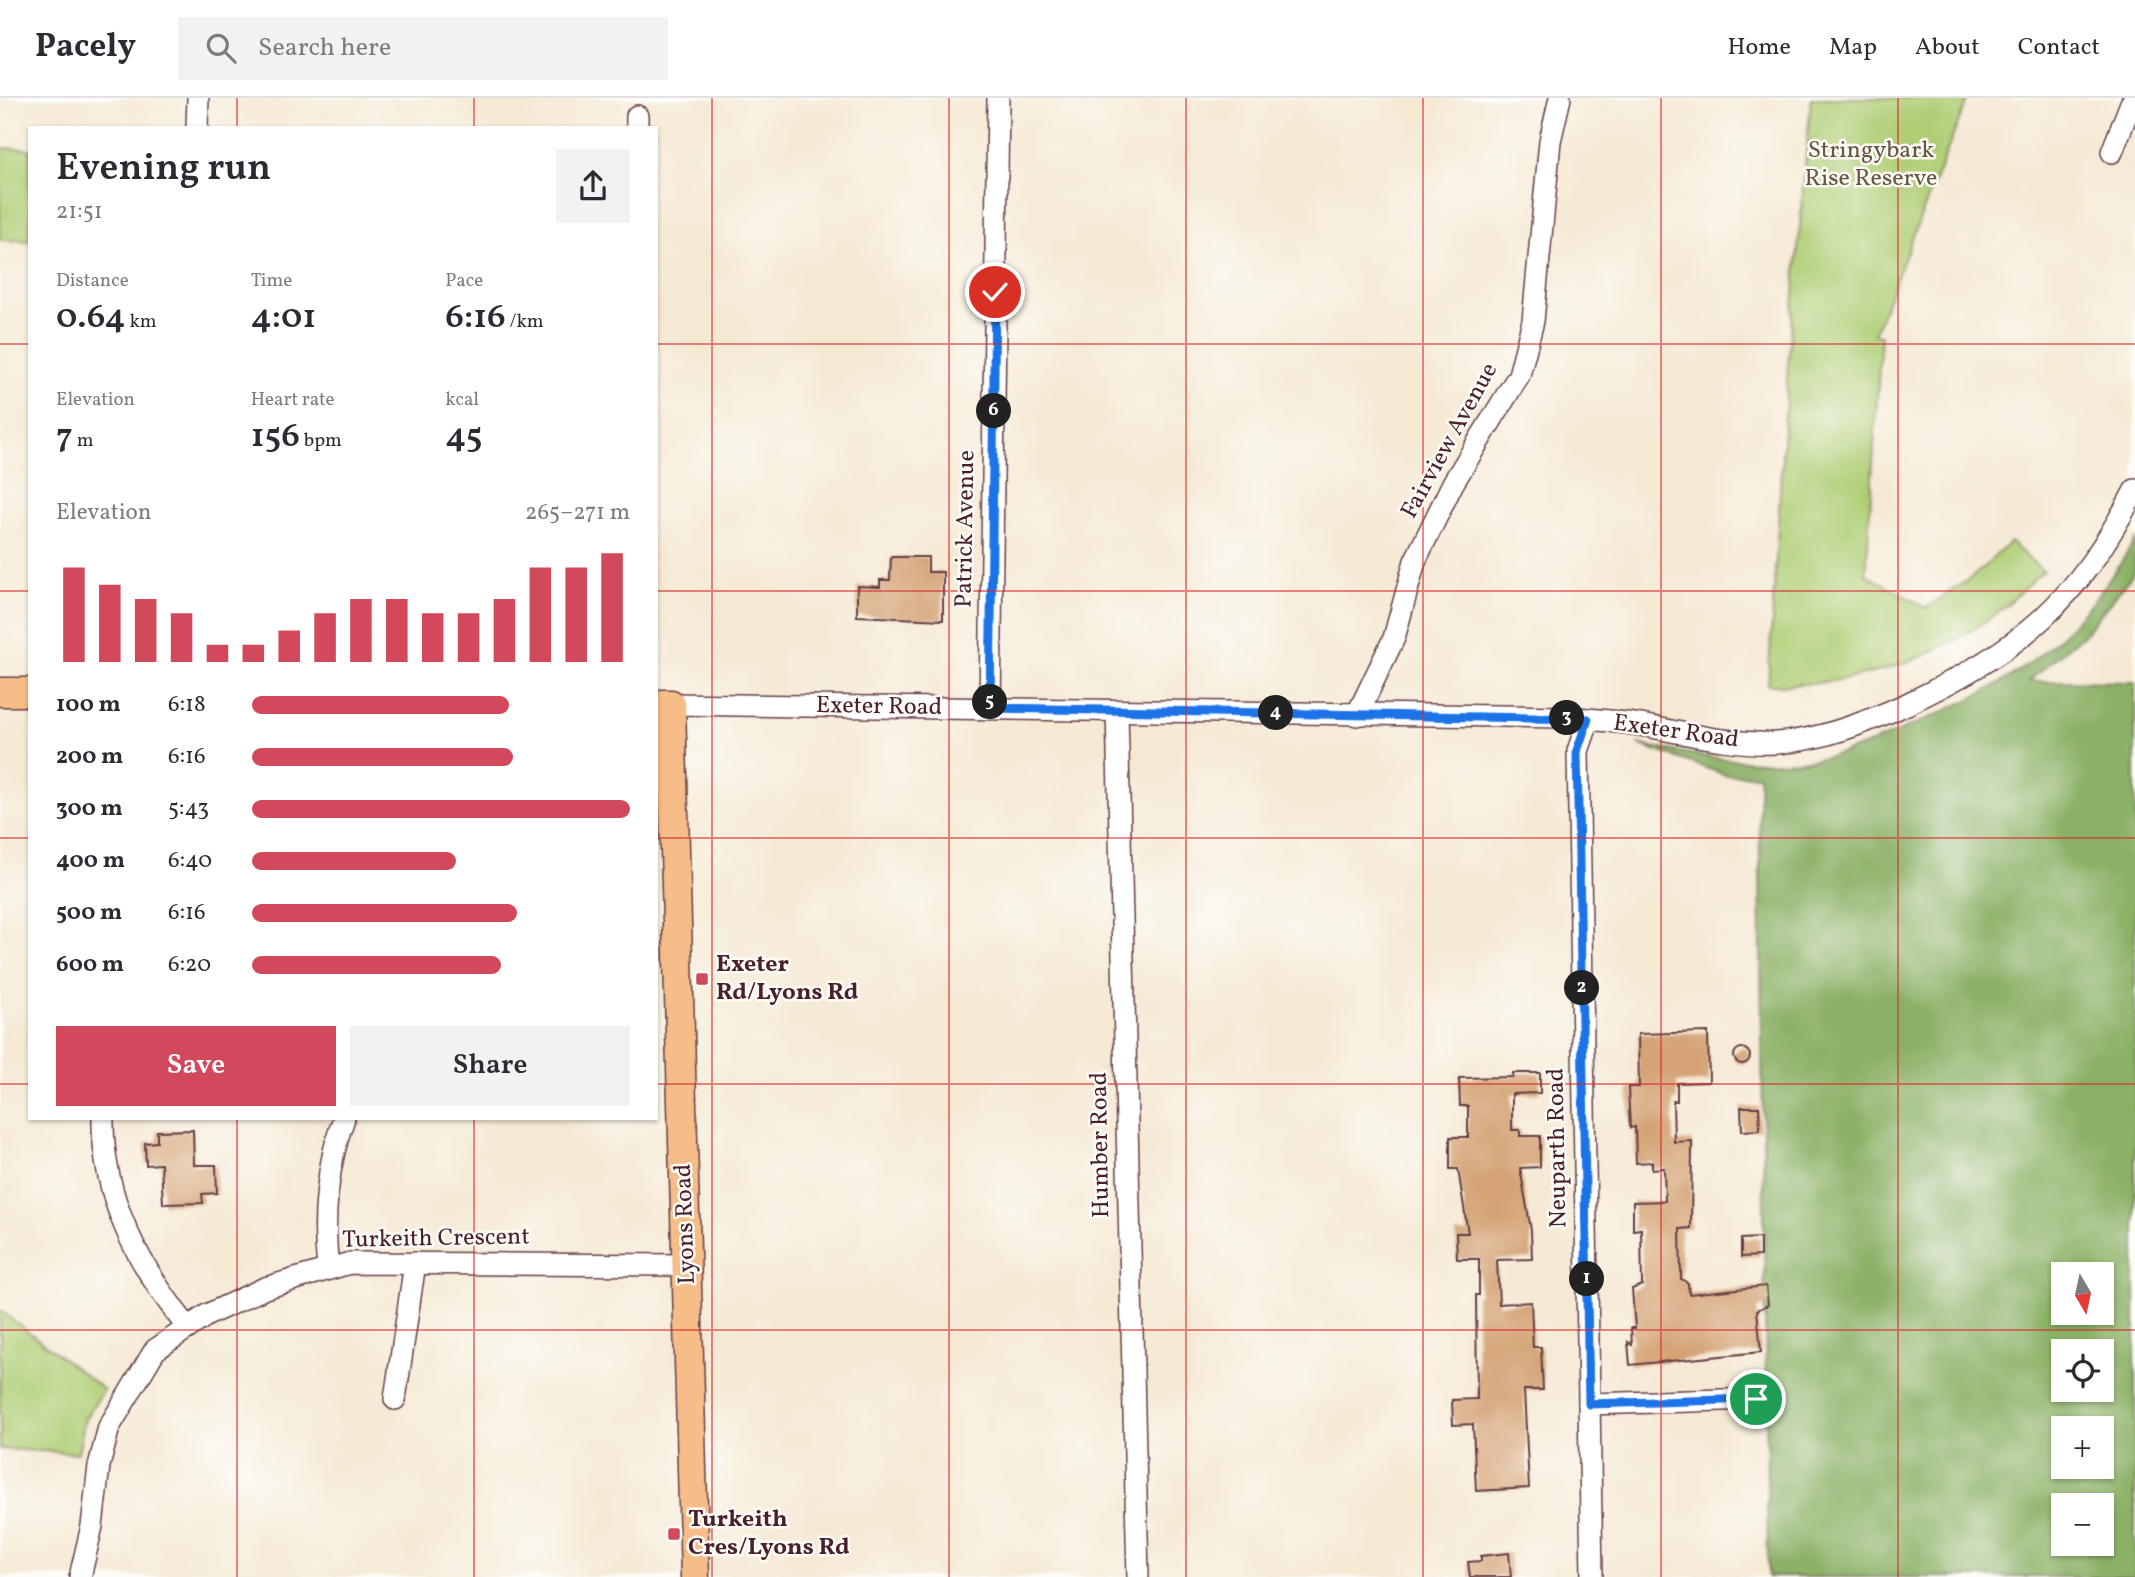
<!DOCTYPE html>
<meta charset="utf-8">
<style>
body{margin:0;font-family:Vollkorn,serif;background:#f2f2f3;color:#2b2b33;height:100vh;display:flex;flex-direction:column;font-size:26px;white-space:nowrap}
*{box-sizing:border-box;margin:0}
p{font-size:23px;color:#7c7c81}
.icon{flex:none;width:38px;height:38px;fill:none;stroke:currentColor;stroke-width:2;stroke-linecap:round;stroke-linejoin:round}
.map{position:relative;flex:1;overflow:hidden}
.drawer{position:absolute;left:28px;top:28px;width:630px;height:994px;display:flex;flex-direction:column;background:#fff;border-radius:0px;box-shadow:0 2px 5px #0004}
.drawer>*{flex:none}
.needle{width:46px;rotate:171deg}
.fabs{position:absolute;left:2051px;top:1164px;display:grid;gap:14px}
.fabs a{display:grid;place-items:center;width:63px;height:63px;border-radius:0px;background:#fff;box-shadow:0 2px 5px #0004;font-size:35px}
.pin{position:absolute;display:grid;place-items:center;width:60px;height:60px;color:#fff;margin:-30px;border:4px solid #fff;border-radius:50%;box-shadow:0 2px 7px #0007}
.km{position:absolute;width:35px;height:35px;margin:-18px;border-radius:50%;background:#222;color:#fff;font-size:19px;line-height:35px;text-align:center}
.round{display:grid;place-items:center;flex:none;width:74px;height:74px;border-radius:0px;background:#f2f2f3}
.overview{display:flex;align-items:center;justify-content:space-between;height:119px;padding:0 28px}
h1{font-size:38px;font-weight:600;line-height:52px}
.metrics{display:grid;grid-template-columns:repeat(3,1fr);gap:10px;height:119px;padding:7px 28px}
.metrics div{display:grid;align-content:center}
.metrics b{font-size:35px;font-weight:600}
.metrics small{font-size:19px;font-weight:400}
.metrics p{font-size:19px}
.chart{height:196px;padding:14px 28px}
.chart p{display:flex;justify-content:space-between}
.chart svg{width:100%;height:126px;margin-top:7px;stroke:#d1495b;stroke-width:6}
.primary-button{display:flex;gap:14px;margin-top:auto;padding:14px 28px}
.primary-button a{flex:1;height:80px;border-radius:0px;background:#d1495b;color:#fff;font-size:28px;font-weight:600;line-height:80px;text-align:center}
.primary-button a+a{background:#f2f2f3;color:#2b2b33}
ul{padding:0 28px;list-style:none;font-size:23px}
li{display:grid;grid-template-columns:112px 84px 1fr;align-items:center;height:52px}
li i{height:18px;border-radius:9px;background:#d1495b}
header{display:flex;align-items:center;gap:42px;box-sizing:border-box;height:98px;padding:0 35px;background:#fff;border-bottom:2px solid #e1e1e2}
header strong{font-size:33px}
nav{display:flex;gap:38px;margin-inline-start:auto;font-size:24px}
.search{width:490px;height:63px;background:#f2f2f3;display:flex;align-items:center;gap:18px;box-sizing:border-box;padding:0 24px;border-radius:0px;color:#7c7c81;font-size:26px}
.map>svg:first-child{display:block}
.green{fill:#afce75;stroke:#7c7650;stroke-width:2}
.forest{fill:#8bb166;stroke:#6a6848;stroke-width:2;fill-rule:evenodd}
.building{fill:#d4a275}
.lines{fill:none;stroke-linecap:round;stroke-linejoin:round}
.minor-casing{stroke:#643d44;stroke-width:24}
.major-casing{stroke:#643d44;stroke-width:31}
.minor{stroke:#fff;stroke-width:21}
.major{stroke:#f7bd88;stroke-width:28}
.route-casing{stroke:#fff;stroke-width:14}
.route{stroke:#1a73e8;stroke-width:9}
.grid{fill:none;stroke:#d62828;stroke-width:2;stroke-opacity:0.55}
.poi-dot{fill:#d1495b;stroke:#fdfcf7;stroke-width:2.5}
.labels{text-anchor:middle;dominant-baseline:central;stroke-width:5;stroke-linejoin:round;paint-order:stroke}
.park-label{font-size:24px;fill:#685441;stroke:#fdfcf7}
.street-label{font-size:24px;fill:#4a1f2b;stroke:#fdfcf7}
.poi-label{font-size:24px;font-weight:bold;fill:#4a1f2b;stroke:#fdfcf7;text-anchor:start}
</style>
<header>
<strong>Pacely</strong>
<div class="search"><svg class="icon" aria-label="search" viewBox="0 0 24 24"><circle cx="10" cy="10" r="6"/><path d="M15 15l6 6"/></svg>Search here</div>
<nav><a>Home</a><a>Map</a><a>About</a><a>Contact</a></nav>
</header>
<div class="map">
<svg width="2135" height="1479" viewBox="0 0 2135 1479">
<rect width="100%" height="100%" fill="#fdfcf7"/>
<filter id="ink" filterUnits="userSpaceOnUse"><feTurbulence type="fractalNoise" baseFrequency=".0143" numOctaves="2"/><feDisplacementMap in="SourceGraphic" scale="14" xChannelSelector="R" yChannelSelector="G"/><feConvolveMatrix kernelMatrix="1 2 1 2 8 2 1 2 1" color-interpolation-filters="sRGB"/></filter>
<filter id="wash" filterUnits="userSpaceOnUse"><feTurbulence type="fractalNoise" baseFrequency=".00686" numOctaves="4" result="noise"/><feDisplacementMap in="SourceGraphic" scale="28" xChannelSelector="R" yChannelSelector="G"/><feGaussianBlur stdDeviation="1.57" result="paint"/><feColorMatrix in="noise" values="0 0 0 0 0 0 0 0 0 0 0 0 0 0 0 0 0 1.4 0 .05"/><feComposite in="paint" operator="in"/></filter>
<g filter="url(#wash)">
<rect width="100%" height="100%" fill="#f5e9d4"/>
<g class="green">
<path d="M 1811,0 L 1968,0 L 1874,236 L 1881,237 L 1866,476 L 1926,510 L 1975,477 L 2010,444 L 2043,473 C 2027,487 2012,504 1995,516 C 1928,566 1851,588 1768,587 L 1788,267 Z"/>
<polygon points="0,50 30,51 30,143 0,142"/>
<polygon points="0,1212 104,1292 85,1320 78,1355 0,1351"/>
</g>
<path class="forest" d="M 2135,442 L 2135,471 L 2129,481 L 2085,535 L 2029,583 L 2135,584 L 2135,1479 L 1768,1479 L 1759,677 L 1726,677 L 1637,646 C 1691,656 1745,668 1800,663 C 1840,660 1880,642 1916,626 C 1941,614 1969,603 1993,589 C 2053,556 2101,500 2135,442 ZM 2063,1176 L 2102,1176 L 2102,1214 L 2063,1214 ZM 2063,1253 L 2102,1253 L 2102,1292 L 2063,1292 ZM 2063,1330 L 2102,1330 L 2102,1368 L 2063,1368 ZM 2063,1407 L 2102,1407 L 2102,1446 L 2063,1446 Z"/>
<g id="blocks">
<g class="building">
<polygon points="891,459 928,459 928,474 943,474 943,522 857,518 857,488 880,489 880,482 890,482"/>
<polygon points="1708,934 1709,984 1677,985 1677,1003 1673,1003 1674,1044 1692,1043 1691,1130 1680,1131 1681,1181 1688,1185 1689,1196 1766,1188 1768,1207 1757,1212 1761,1254 1630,1267 1628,1244 1632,1247 1631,1230 1635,1230 1632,1191 1642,1187 1641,1131 1633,1132 1633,1104 1665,1103 1664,1070 1652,1071 1652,1064 1636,1065 1635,1029 1630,1030 1628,989 1639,989 1638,936"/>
<circle cx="1742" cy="958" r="8"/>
<polygon points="1513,975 1540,975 1540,995 1512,996 1512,1032 1520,1032 1520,1038 1540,1038 1540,1069 1520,1070 1531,1132 1532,1161 1497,1162 1499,1206 1531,1204 1533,1249 1541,1249 1543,1292 1524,1292 1529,1390 1476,1393 1473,1326 1453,1327 1452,1302 1477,1301 1476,1197 1479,1197 1479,1161 1457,1161 1456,1135 1468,1135 1458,1071 1450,1071 1450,1039 1468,1039 1468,1008 1460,1008 1459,980 1513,979"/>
<polygon points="1741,1009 1759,1009 1760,1032 1742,1033"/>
<polygon points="193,1032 194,1067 216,1067 217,1095 202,1096 203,1105 163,1106 161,1066 146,1067 145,1045 157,1044 157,1033"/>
<polygon points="1760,1140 1760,1158 1741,1159 1741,1141"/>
<polygon points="1509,1455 1511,1479 1470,1479 1468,1464 1481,1463 1481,1458"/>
</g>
</g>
</g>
<g filter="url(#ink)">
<use href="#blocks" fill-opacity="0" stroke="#643d44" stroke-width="2"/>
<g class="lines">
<defs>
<g id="minor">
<polyline points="197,30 198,0"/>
<polyline points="637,30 637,18"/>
<polyline points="2112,54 2131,5"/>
<path d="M 671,606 L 1566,619 C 1593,622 1620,623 1646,628 C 1689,636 1733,647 1777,645 C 1822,642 1868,624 1909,605 C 2023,550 2076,505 2135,392"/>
<polyline points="990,610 998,0"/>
<polyline points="1117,613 1138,1479"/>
<polyline points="1357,617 1394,540 1415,463 1453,385 1519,277 1533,223 1550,43 1560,0"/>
<polyline points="1589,621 1578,653 1592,1479"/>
<path d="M 103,1020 C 102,1102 139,1168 188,1230"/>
<path d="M 328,1169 C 322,1121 327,1066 344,1020"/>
<polyline points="395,1301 415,1165"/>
<polyline points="1589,1306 1756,1301"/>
<polyline points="80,1479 92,1428 99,1368 109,1329 155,1252 207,1217 265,1190 350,1165 687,1167"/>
</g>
<g id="major">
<polyline points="0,594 30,594"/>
<polyline points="656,606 671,606 695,1479"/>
</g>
</defs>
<use href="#minor" class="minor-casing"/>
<use href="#major" class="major-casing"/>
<use href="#minor" class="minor"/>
<use href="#major" class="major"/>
</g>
</g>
<g class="lines" filter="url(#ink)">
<defs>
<polyline id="route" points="995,194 990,610 1588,621 1577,653 1589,1306 1756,1301"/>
</defs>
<use href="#route" class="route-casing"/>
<use href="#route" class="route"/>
</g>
<path class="grid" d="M 237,0 L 237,30M 474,0 L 474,30M 712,0 L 712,1479M 949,0 L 949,1479M 1186,0 L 1186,1479M 1423,0 L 1423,1479M 1661,0 L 1661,1479M 1898,0 L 1898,1479M 0,246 L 30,246M 656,246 L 2135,246M 0,493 L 30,493M 656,493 L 2135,493M 0,740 L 30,740M 656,740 L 2135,740M 0,986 L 30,986M 656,986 L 2135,986M 237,1020 L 237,1479M 474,1020 L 474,1479M 0,1232 L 2135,1232"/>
<g class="poi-dot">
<rect x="695" y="874" width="14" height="14" rx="3.5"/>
<rect x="667" y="1429" width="14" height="14" rx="3.5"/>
</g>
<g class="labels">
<g class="park-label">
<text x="1871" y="53">Stringybark<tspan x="1871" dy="28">Rise Reserve</tspan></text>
</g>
<g class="street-label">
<text transform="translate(1450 343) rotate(-61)">Fairview Avenue</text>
<text transform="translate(966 431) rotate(-89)">Patrick Avenue</text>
<text transform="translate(879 609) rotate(1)">Exeter Road</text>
<text transform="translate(1676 634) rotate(8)">Exeter Road</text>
<text transform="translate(1101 1047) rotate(-91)">Humber Road</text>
<text transform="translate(1558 1050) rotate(-91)">Neuparth Road</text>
<text transform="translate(686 1126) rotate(-92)">Lyons Road</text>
<text transform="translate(436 1141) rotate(-1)">Turkeith Crescent</text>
</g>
<g class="poi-label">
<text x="716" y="867">Exeter<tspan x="716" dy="28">Rd/Lyons Rd</tspan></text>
<text x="688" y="1422">Turkeith<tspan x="688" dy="28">Cres/Lyons Rd</tspan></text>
</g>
</g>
</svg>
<div class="fabs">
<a><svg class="needle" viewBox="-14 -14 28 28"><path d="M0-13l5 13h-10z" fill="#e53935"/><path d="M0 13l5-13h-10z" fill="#7c7c81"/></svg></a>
<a><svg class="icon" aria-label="locate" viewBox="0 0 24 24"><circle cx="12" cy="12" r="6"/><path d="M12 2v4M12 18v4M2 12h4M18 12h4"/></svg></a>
<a>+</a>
<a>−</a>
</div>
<div class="pin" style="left:1756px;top:1301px;background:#1e9e55"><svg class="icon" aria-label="arrive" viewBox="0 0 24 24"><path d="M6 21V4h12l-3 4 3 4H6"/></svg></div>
<div class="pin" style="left:995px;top:194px;background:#d93025"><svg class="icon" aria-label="check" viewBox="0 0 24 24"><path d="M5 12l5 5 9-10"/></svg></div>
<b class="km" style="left:1587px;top:1181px">1</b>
<b class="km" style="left:1582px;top:890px">2</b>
<b class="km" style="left:1567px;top:620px">3</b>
<b class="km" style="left:1276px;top:615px">4</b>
<b class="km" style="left:990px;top:604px">5</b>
<b class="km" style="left:994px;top:313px">6</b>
<section class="drawer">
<div class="overview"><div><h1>Evening run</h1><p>21:51</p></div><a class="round"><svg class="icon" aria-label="share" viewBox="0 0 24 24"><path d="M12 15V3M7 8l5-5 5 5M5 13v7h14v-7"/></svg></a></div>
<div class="metrics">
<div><p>Distance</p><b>0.64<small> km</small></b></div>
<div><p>Time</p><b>4:01</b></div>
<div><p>Pace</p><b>6:16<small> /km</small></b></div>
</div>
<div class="metrics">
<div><p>Elevation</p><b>7<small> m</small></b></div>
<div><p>Heart rate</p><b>156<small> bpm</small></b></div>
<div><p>kcal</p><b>45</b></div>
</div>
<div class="chart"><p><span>Elevation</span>265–271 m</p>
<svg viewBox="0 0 160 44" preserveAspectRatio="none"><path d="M5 44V11M15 44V17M25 44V22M35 44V27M45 44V38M55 44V38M65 44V33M75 44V27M85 44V22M95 44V22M105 44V27M115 44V27M125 44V22M135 44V11M145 44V11M155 44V6"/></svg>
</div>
<ul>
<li><b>100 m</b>6:18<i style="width:68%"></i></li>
<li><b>200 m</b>6:16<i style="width:69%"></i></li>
<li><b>300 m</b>5:43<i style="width:100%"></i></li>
<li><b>400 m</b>6:40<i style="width:54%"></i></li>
<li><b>500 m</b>6:16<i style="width:70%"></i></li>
<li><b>600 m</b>6:20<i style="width:66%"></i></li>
</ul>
<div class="primary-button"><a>Save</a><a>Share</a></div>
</section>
</div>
